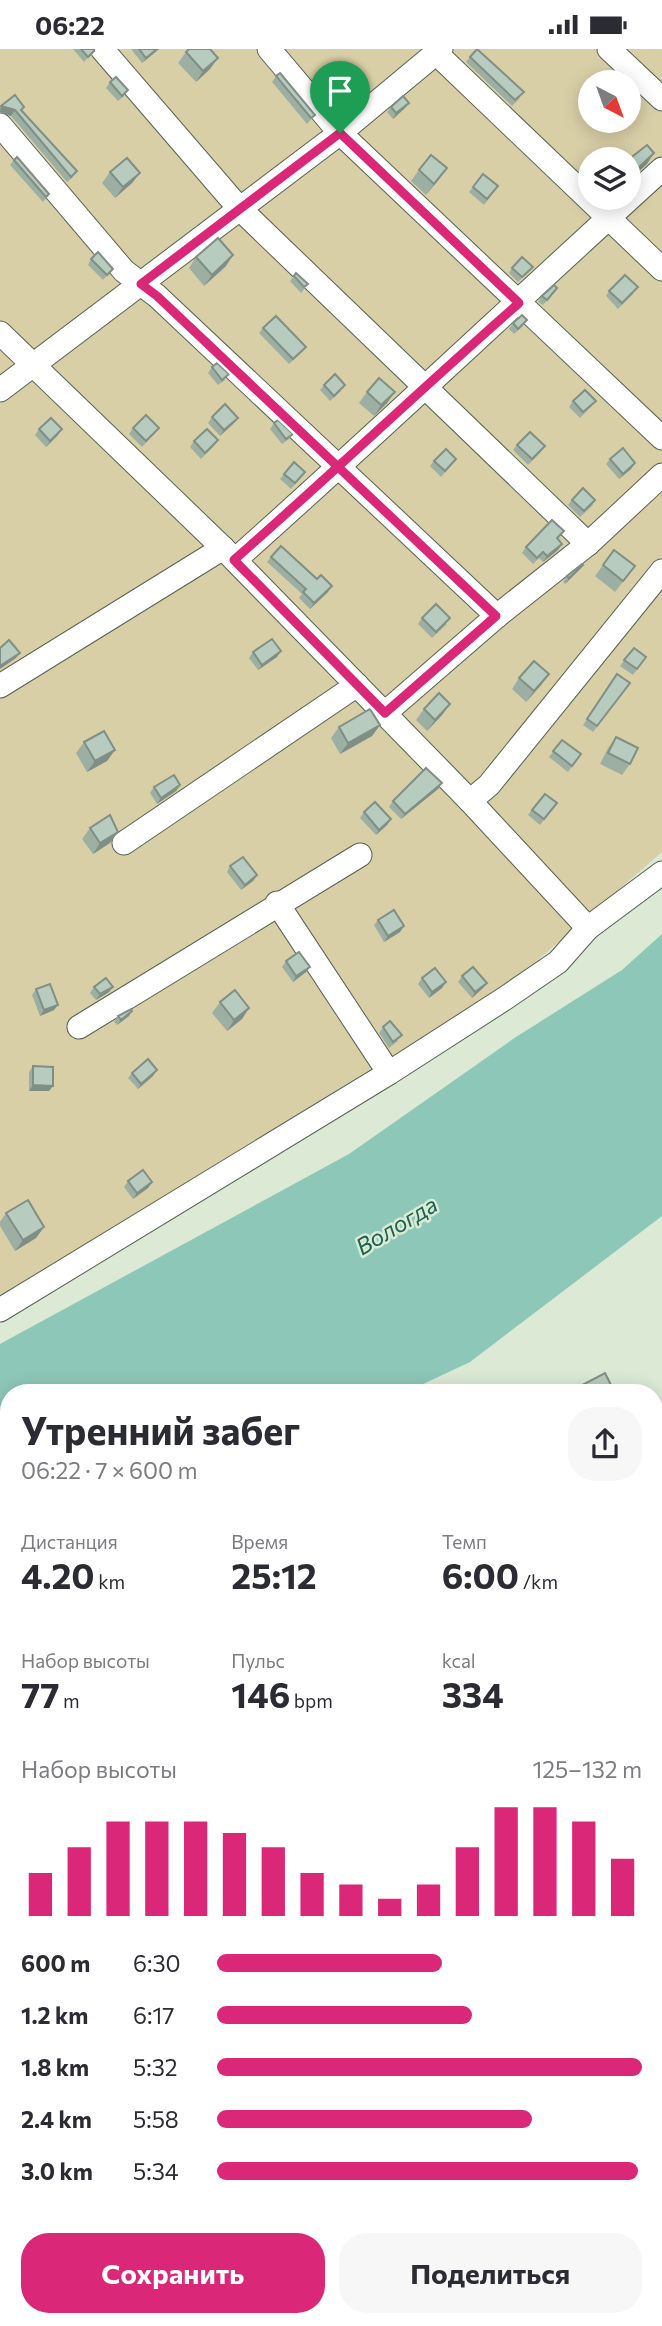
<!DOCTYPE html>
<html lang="ru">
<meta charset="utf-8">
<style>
body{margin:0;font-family:Commissioner,sans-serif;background:#f7f7f7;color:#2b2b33;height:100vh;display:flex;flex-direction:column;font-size:26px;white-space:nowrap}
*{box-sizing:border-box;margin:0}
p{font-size:23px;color:#7c7c81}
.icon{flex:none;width:38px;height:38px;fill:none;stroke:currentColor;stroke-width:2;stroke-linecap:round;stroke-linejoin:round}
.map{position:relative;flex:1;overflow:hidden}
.drawer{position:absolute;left:0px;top:1335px;width:663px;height:943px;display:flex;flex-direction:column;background:#fff;border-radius:28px 28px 0 0;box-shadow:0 4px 18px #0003}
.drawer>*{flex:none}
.needle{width:46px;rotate:139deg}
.controls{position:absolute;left:578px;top:21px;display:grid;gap:14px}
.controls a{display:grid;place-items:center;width:63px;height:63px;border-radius:50%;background:#fff;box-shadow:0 4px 18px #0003;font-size:35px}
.pin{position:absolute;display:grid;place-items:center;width:60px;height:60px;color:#fff;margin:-72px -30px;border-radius:50% 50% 50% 0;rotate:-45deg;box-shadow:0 0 7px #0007}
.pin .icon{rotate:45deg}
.round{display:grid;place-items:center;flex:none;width:74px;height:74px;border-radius:28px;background:#f7f7f7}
.summary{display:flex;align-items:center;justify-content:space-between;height:119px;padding:0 21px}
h1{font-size:38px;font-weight:700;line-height:52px}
.figures{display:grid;grid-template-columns:repeat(3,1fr);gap:10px;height:119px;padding:7px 21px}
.figures div{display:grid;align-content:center}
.figures b{font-size:35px;font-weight:700}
.figures small{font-size:19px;font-weight:400}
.figures p{font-size:19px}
.chart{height:196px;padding:14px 21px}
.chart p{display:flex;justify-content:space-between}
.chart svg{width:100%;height:126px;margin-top:7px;stroke:#db2777;stroke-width:6}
.button{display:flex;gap:14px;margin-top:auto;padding:14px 21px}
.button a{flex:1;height:80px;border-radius:28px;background:#db2777;color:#fff;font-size:28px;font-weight:700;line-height:80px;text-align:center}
.button a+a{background:#f7f7f7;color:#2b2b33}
ul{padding:0 21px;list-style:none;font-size:23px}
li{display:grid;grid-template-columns:112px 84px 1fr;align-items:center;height:52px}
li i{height:18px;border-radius:9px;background:#db2777}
.status{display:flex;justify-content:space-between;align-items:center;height:49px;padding:0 35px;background:#fff;direction:ltr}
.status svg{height:19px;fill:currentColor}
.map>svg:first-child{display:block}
.green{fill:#d9cfa7;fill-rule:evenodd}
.water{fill:#8dc7b8}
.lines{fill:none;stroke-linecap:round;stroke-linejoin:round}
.minor-casing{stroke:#566251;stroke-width:25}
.minor{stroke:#fff;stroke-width:23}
.wall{fill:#9dafa3}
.shaded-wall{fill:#808f85}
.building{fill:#b7ccbe;stroke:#808f85;stroke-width:2}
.route-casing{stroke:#fff;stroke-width:14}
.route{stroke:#db2777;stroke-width:9}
.labels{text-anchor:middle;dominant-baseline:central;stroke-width:5;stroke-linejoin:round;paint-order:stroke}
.water-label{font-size:23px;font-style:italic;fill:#176354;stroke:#dbe9d5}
</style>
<div class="status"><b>06:22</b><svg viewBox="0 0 49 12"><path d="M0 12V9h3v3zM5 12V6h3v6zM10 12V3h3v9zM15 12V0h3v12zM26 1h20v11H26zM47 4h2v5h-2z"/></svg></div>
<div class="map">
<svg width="662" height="2277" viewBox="0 0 662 2277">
<rect width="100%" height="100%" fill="#dbe9d5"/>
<g class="green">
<path d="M 0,0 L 662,0 L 662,803 L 501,943 L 362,1025 L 0,1250 ZM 590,33 L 628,33 L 628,72 L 590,72 ZM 590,110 L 628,110 L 628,149 L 590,149 Z"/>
<polygon points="0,1640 9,1653 9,2266 0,2268"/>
</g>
<polygon class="water" points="662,885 662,1167 470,1313 404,1344 9,1344 9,1511 0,1513 0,1295 349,1105 516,988 622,921"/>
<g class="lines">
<defs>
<g id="minor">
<polyline points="102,0 239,159 588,495"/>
<polyline points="269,0 340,84 662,389"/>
<polyline points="609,0 662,50"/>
<polyline points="436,4 662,220"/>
<polyline points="0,76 124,222 157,247 497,567"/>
<polyline points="0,284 223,499 470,752 588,879"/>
<polyline points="0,341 340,84 441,0"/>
<path d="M 235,511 C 379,383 519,250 662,120"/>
<polyline points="0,637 223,499"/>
<polyline points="385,664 497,567 588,495 662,426"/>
<polyline points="470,752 489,736 662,522"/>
<polyline points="124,794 357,636"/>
<polyline points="277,854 389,1024"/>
<polyline points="79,978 360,806"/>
<polyline points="0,1261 389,1024 504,950 558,913 588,879 662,824"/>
<polyline points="654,1510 662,1505"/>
<polyline points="0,1616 9,1629"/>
<polyline points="0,1912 9,1911"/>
<polyline points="0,2090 9,2088"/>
<polyline points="0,2249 9,2247"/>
<polyline points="55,2270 60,2277"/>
</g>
</defs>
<use href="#minor" class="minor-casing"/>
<use href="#minor" class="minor"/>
</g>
<g class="wall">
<polygon points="73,0 94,0 94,2 84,13"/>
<polygon points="131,0 159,0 142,14"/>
<polygon points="186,3 210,20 196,33 178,14"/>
<polygon points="470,8 520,49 512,57 466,13"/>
<polygon points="276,27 315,66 307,75 272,33"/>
<polygon points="110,33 124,47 118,52 106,39"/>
<polygon points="0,58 24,58 22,61 73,128 67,133 11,67 0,63"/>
<polygon points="391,58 405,59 393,70 387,63"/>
<polygon points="14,111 49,145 43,153 10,116"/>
<polygon points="628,111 647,115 628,132"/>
<polygon points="447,119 426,146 411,132 419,121"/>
<polygon points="110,123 140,124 132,134 115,149 102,134"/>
<polygon points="498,137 484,156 469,143 473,138"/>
<polygon points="196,208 226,217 204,237 189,219"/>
<polygon points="91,210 113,220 103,231 88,216"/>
<polygon points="533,218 529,223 518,233 509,224 512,219"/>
<polygon points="294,227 308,235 301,244 290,232"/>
<polygon points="557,239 543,256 538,253 542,247"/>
<polygon points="609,242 634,244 618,260 606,247"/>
<polygon points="513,274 523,277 514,285 509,280"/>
<polygon points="263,279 306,298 302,303 289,315 259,284"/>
<polygon points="212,318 225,331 218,336 208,324"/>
<polygon points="324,336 341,342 330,352 320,341"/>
<polygon points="367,343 387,354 374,367 359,354"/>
<polygon points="573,352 592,357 580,369 569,358"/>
<polygon points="212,368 238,369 234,374 220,387 208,374"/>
<polygon points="274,374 293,385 289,390 282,395 270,380"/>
<polygon points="133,379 159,379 155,384 142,398 129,385"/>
<polygon points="39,380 58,386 46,398 35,386"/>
<polygon points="218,391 214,397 201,410 190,398 194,392"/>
<polygon points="517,396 541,403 528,416 513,401"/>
<polygon points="456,410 441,428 430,417 434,412"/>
<polygon points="610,410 635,414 631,420 619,430 606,415"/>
<polygon points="284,425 301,428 291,440 280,430"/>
<polygon points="572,451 595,451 592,457 580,468 568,456"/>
<polygon points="560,488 558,490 562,495 558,501 543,513 539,509 533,515 522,504 526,498"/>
<polygon points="271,508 328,543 310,560 299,549 302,545 267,513"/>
<polygon points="603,516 635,517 615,543 595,527"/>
<polygon points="579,521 565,535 563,533 567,527"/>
<polygon points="422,569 447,575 432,589 418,575"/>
<polygon points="634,599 646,608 633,626 620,617"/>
<polygon points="253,603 277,608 258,621 249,609"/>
<polygon points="549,625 541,636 526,653 512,640 519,629"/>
<polygon points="617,625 630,634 593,683 583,676"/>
<polygon points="450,655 442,666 427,682 416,671 424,660"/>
<polygon points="380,676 372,687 340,705 331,689 339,678"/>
<polygon points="616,688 630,715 622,726 600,715 608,699"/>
<polygon points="562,691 581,705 568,723 549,708"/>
<polygon points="84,693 115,701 107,712 87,723 76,704"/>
<polygon points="442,734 438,740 401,770 389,758 393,752"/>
<polygon points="180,736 176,742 157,755 150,744 154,738"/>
<polygon points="557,754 540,776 528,766 532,761"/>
<polygon points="364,763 391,770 387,776 376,786 360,769"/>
<polygon points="90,779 110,794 93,805 82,790"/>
<polygon points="230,817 257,826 253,832 241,841 227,823"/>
<polygon points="378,871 404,877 400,883 384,893 374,876"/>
<polygon points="286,912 310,918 306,923 293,933 282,918"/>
<polygon points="462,927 487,934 483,939 472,949 458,933"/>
<polygon points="422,929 446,933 442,939 429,949 418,935"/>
<polygon points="94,938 113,938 109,943 96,951 90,944"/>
<polygon points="36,940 54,961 40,967 32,946"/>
<polygon points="220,953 249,959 242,970 227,982 212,964"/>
<polygon points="118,967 129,967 117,976 114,973"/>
<polygon points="383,978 398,992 389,999 379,984"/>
<polygon points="33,1017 53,1037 49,1042 29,1042 29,1023"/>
<polygon points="132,1024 153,1027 138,1040 128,1029"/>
<polygon points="128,1132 152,1133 148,1139 133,1150 124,1138"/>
<polygon points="6,1164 44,1178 36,1189 15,1202 0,1177 0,1173"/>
<polygon points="9,1870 9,1893 8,1893 8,1872"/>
</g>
<g class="shaded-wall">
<polygon points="157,0 159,0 142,14 146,9"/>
<polygon points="218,9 210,20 196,33 203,22"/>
<polygon points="409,54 405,59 393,70 396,64"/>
<polygon points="1,57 15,61 11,67 0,63"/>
<polygon points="654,104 647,115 628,132 636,121"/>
<polygon points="447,119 439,130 426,146 434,135"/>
<polygon points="140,124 132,134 115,149 123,138"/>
<polygon points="233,206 226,217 204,237 212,226"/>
<polygon points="395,343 387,354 374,367 381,356"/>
<polygon points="238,369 234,374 220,387 224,381"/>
<polygon points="62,380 58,386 46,398 50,392"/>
<polygon points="635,414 631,420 619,430 623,425"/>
<polygon points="562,495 558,501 543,513 547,507"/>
<polygon points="583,516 579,521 565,535 569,529"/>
<polygon points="332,537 328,543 310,560 314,554"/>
<polygon points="281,602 277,608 258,621 262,616"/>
<polygon points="20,604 16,609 0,620 0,617"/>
<polygon points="549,625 541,636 526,653 534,642"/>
<polygon points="450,655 442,666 427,682 435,671"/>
<polygon points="380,676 372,687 340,705 348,694"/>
<polygon points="115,701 107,712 87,723 95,712"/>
<polygon points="442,734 438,740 401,770 405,765"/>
<polygon points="180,736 176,742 157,755 161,749"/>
<polygon points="391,770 387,776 376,786 379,781"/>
<polygon points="118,783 110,794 93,805 100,794"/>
<polygon points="257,826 253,832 241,841 245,836"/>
<polygon points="404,877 400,883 384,893 388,887"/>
<polygon points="310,918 306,923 293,933 296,927"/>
<polygon points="446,933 442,939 429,949 432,943"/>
<polygon points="487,934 483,939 472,949 475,943"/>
<polygon points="113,938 109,943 96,951 100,945"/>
<polygon points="58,956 54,961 40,967 44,961"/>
<polygon points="249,959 242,970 227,982 234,971"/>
<polygon points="132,962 129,967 117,976 121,971"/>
<polygon points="157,1021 153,1027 138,1040 141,1035"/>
<polygon points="33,1036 53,1037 49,1042 29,1042"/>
<polygon points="152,1133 148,1139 133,1150 137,1144"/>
<polygon points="44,1178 36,1189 15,1202 23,1191"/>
<polygon points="662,1603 662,1610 654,1614 654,1608 656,1606"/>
<polygon points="9,1798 9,1803 0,1805 0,1800"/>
</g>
<g class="building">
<polygon points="81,0 94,0 94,2 88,8"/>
<polygon points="139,0 157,0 146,9"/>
<polygon points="189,0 210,0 218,9 203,22 186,3"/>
<polygon points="477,0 524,43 515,51 470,8"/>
<polygon points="280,24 315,66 311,69 276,27"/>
<polygon points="116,28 128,41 122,47 110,33"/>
<polygon points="15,46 24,58 21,61 77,122 71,128 15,61 1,57"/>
<polygon points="403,47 409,54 396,64 391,58"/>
<polygon points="647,96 654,104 636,121 628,111"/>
<polygon points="431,106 447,119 434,135 419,121"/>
<polygon points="17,108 49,145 46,148 14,111"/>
<polygon points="127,109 140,124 123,138 110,123"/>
<polygon points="483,125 498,137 487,150 473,138"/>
<polygon points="218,189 233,206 212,226 196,208"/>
<polygon points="98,203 113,220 107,226 91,210"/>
<polygon points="522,208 533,218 522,228 512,219"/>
<polygon points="296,224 308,235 304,238 294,227"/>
<polygon points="625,226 638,238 622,254 609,242"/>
<polygon points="554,236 557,239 547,251 542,247"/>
<polygon points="522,266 527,271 518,280 513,274"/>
<polygon points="276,267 306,298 293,310 263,279"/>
<polygon points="217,314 229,325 222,331 212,318"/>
<polygon points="335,325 345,336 334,347 324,336"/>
<polygon points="379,329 395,343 381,356 367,343"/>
<polygon points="585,341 596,352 583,363 573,352"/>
<polygon points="225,355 238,369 224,381 212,368"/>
<polygon points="146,366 159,379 146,392 133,379"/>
<polygon points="51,369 62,380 50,392 39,380"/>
<polygon points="278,371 293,385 286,390 274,374"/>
<polygon points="207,380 218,391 205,404 194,392"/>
<polygon points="530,383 545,397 532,410 517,396"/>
<polygon points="623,399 635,414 623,425 610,410"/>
<polygon points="446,400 456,410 445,422 434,412"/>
<polygon points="294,413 305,423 295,434 284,425"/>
<polygon points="583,439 595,451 584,462 572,451"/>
<polygon points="552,471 564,482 557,489 562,495 547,507 543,503 537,509 526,498"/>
<polygon points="281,497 317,530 321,526 332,537 314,554 303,543 306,540 271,508"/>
<polygon points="614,501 635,517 623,532 603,516"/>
<polygon points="582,515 583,516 569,529 567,527"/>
<polygon points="436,555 450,569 436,583 422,569"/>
<polygon points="272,590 281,602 262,616 253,603"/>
<polygon points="9,591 20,604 0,617 0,599"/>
<polygon points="634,599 646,608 637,620 624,611"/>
<polygon points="534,612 549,625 534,642 519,629"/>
<polygon points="617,625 630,634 597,677 587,670"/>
<polygon points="439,644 450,655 435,671 424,660"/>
<polygon points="370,660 380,676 348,694 339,678"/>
<polygon points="104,682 115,701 95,712 84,693"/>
<polygon points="616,688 638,699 630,715 608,704"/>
<polygon points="562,691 581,705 572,717 553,702"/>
<polygon points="426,719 442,734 405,765 393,752"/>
<polygon points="174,726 180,736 161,749 154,738"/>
<polygon points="545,745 557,754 544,770 532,761"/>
<polygon points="375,753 391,770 379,781 364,763"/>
<polygon points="110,766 118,783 100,794 90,779"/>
<polygon points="243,808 257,826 245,836 230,817"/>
<polygon points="394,861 404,877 388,887 378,871"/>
<polygon points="299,903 310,918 296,927 286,912"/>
<polygon points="473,918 487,934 475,943 462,927"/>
<polygon points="435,919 446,933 432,943 422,929"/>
<polygon points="106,929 113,938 100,945 94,938"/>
<polygon points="50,935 58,956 44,961 36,940"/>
<polygon points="235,941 249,959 234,971 220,953"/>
<polygon points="131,960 132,962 121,971 118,967"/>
<polygon points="390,972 402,986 393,993 383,978"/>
<polygon points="148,1010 157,1021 141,1035 132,1024"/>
<polygon points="33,1017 53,1018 53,1037 33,1036"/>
<polygon points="143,1121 152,1133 137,1144 128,1132"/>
<polygon points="28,1151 44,1178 23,1191 6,1164"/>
<polygon points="605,1324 615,1344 567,1344"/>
<polygon points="662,1576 662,1603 656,1606 654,1603 654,1580"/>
<polygon points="9,1782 9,1798 0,1800 0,1784"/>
<polygon points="0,2152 5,2160 0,2163"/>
</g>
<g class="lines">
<defs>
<path id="route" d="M 340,84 L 519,254 C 423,338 331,426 234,511 L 385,664 L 496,567 L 157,247 L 141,235 L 340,84"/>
</defs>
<use href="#route" class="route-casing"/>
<use href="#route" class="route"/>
</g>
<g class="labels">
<g class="water-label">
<text transform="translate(396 1176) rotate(-31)">Вологда</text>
</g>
</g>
</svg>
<div class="controls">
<a><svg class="needle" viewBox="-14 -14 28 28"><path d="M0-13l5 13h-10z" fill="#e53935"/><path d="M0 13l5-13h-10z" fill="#7c7c81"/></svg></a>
<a><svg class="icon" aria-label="layers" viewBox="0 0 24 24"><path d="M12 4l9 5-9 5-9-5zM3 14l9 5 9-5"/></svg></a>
</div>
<div class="pin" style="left:340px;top:84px;background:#1e9e55"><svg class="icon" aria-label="arrive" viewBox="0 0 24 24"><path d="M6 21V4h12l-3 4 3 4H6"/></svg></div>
<section class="drawer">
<div class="summary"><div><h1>Утренний забег</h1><p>06:22 · 7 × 600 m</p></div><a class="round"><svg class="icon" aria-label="share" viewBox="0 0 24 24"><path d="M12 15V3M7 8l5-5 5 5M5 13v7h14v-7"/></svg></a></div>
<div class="figures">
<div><p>Дистанция</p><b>4.20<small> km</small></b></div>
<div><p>Время</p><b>25:12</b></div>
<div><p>Темп</p><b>6:00<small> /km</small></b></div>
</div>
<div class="figures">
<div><p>Набор высоты</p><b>77<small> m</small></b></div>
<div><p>Пульс</p><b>146<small> bpm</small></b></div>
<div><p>kcal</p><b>334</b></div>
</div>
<div class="chart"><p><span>Набор высоты</span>125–132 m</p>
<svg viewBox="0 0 160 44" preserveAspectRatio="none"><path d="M5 44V29M15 44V20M25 44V11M35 44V11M45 44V11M55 44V15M65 44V20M75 44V29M85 44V33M95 44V38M105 44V33M115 44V20M125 44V6M135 44V6M145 44V11M155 44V24"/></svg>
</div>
<ul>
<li><b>600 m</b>6:30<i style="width:53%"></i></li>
<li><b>1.2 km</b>6:17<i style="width:60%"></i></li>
<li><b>1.8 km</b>5:32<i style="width:100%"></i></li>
<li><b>2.4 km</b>5:58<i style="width:74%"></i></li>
<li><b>3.0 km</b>5:34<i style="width:99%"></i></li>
</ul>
<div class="button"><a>Сохранить</a><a>Поделиться</a></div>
</section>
</div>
